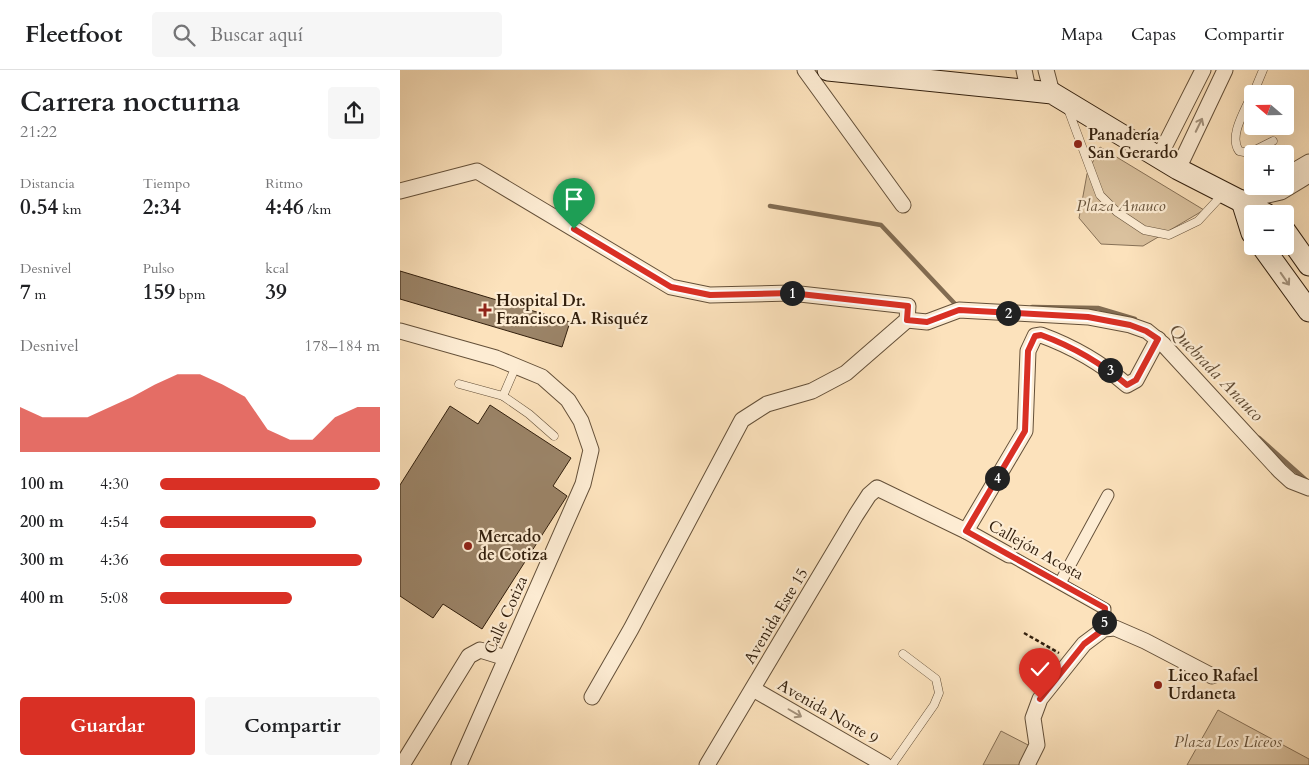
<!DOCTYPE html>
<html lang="es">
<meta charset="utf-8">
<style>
body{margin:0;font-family:Cardo,serif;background:#f6f6f6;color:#202124;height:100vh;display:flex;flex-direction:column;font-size:19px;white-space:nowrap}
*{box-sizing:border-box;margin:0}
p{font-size:16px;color:#757577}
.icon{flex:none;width:28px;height:28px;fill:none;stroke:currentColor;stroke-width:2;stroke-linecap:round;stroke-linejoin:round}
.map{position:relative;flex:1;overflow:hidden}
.details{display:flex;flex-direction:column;background:#fff;width:400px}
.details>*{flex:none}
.needle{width:32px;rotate:290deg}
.controls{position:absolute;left:844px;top:15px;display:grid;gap:10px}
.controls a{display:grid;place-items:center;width:50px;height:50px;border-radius:5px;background:#fff;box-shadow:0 5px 20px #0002;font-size:25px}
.pin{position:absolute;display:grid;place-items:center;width:42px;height:42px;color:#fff;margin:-51px -21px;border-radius:50% 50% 50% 0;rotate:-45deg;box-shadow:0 0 5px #0007}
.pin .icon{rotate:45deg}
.km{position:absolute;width:25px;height:25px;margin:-12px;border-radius:50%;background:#222;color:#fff;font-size:14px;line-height:25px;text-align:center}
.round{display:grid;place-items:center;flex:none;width:52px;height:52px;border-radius:5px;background:#f6f6f6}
.head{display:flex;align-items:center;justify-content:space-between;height:85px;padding:0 20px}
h1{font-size:28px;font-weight:700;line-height:38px}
.stats{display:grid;grid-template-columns:repeat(3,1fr);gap:8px;height:85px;padding:5px 20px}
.stats div{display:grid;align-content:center}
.stats b{font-size:21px;font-weight:700}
.stats small{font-size:14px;font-weight:400}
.stats p{font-size:14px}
.chart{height:140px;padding:10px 20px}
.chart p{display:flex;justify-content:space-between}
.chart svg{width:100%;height:90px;margin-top:5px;fill:#d93025;opacity:.7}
.primary-button{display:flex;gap:10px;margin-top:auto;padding:10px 20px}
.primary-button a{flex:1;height:58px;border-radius:5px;background:#d93025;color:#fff;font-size:20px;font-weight:700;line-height:58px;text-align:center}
.primary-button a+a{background:#f6f6f6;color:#202124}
ul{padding:0 20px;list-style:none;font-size:16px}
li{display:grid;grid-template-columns:80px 60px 1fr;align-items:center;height:38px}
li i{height:12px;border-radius:6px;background:#d93025}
header{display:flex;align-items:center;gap:30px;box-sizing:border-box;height:70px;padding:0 25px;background:#fff;border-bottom:1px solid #e0e0e0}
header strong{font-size:24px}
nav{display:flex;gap:28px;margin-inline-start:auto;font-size:18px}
.search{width:350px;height:45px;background:#f6f6f6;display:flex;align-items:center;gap:12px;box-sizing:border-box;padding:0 18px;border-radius:5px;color:#757577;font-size:19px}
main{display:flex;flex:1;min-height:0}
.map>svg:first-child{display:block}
.green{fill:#dac19e;stroke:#867056}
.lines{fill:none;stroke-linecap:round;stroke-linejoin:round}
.stream{stroke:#826c52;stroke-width:4.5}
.building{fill:#9b8468;stroke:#321f0d}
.service-casing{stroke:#645039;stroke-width:9}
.pedestrian-casing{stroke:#645039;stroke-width:13}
.minor-casing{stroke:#645039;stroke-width:17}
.secondary-casing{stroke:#321f0d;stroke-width:23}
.path{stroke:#321f0d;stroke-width:2.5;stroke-dasharray:4 2.5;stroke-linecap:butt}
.service{stroke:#fdecd3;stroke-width:8}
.pedestrian{stroke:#fdecd3;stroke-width:11}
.minor{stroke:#fdecd3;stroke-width:15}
.secondary{stroke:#fdecd3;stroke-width:21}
.oneway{stroke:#a2907a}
.route-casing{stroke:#fff;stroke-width:10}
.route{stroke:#d93025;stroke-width:6}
.poi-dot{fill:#8f2418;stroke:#fdecd3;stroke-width:2}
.labels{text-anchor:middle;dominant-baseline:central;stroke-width:4.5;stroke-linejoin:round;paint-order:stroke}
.poi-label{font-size:16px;font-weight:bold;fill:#321f0d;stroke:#fdecd3;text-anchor:start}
.park-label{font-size:16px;font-style:italic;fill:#645038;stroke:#fdecd3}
.street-label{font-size:16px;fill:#321f0d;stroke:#fdecd3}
.water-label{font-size:18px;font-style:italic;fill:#614c35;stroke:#fdecd3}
</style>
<header>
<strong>Fleetfoot</strong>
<div class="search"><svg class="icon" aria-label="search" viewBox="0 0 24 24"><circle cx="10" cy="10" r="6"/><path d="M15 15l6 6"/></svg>Buscar aquí</div>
<nav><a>Mapa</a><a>Capas</a><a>Compartir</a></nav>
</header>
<main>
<section class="details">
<div class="head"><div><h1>Carrera nocturna</h1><p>21:22</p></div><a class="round"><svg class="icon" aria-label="share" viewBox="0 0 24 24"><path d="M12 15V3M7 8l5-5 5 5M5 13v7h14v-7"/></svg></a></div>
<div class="stats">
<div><p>Distancia</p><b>0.54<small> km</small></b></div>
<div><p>Tiempo</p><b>2:34</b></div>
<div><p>Ritmo</p><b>4:46<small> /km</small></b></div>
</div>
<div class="stats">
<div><p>Desnivel</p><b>7<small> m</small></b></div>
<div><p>Pulso</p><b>159<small> bpm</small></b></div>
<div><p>kcal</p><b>39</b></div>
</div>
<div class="chart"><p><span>Desnivel</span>178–184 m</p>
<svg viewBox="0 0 160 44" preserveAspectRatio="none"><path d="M0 44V22L10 27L20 27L30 27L40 22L50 17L60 11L70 6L80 6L90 11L100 17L110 33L120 38L130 38L140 27L150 22L160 22V44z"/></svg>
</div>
<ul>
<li><b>100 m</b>4:30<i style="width:100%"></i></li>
<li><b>200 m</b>4:54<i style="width:71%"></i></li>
<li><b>300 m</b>4:36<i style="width:92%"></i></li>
<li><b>400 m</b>5:08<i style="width:60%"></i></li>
</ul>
<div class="primary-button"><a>Guardar</a><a>Compartir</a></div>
</section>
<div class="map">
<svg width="909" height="695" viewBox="0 0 909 695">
<rect width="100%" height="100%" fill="#fce2bc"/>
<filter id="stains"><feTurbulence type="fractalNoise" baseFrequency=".004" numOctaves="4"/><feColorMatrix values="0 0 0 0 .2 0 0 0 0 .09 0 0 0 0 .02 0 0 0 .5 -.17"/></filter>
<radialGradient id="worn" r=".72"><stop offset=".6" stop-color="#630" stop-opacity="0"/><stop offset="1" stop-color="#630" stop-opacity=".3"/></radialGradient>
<g class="green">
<polygon points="700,77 804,140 743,176 701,174 679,148 687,104"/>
<polygon points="818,640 909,689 909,695 787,695"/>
<polygon points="601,661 630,676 620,695 583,695"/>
</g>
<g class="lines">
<g class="stream">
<polyline points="370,136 481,155 557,236"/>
<polyline points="632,237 698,238 735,249"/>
<polyline points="859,368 906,410"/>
</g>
</g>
<g class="building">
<polygon points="0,201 170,252 162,277 0,229"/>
<polygon points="90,335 171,388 153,416 167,426 82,559 43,534 33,548 0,526 0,415 50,336 78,354"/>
</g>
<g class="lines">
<defs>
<g id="service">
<path d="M 852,24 C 846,39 828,66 839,81 L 849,83 L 873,71"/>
<polyline points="853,24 863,0"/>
<polyline points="668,39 700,125 717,142 744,160 769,165 798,151 823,124"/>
<polyline points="59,314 103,326 129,344 154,366"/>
<polyline points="103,326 116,296"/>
<polyline points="492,695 534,635 539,623 536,609 503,584"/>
</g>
<g id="pedestrian">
<polyline points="609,485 705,539 704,559"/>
<polyline points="660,513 708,425"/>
</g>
<g id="minor">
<polyline points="405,0 503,135"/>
<polyline points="624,0 628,19"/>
<polyline points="646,0 652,23"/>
<polyline points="759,87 803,0"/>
<polyline points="778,99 825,0"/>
<polyline points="885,106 909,92"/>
<polyline points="0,121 77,101 271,217 310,225 391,223 508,236 507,250 446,303 412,321 367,334 342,350 231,559 192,627"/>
<polyline points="842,131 881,122 909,105"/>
<polyline points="507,250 527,252 559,240 688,247 730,255 747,261 763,274 880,401 891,411 909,418"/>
<polyline points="0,261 96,288 142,307 168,330 181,351 191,380 183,414 59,695"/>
<path d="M 566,461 L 625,361 L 628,281 L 635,266 L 641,265 C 674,277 700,292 727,315 L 736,310 L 758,269"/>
<polyline points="353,619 485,695"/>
<polyline points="2,695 69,586 80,580 106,588"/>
<polyline points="307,695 456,445 469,425 477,418 566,461 609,485"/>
<polyline points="627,695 637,675 633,648 640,629 684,574 704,559 715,558 745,571 812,606"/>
</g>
<g id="secondary">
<polyline points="428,0 652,23 778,99 866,144"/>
<polyline points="842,131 852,163"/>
<polyline points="885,161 909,195"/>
<polyline points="862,176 909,241"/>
</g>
</defs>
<use href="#service" class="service-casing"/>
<use href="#pedestrian" class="pedestrian-casing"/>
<use href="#minor" class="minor-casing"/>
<use href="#secondary" class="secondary-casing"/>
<polyline class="path" points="624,563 659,583"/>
<use href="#service" class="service"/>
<use href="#pedestrian" class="pedestrian"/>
<use href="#minor" class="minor"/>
<use href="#secondary" class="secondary"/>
</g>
<defs><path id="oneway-shaft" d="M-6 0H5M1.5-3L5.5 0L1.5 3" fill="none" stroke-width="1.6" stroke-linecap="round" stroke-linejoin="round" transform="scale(1.25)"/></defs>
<g class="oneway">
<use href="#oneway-shaft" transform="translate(799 55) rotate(-64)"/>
<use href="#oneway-shaft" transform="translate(885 209) rotate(55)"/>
<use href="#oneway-shaft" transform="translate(395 643) rotate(30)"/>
</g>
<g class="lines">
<defs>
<path id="route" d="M 174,159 L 271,217 L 310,225 L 391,223 L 508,236 L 507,250 L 527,252 L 559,240 L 688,247 L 730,255 L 746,261 L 758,269 L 736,310 L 727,315 C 700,292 674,277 641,265 L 635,266 L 628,281 L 625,361 L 566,461 L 705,538 L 704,559 L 684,574 L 640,629"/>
</defs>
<use href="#route" class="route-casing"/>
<use href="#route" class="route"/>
</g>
<g class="poi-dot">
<circle cx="678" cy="74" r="5"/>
<path d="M82.5 232.5h5v5h5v5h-5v5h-5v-5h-5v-5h5z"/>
<circle cx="68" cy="476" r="5"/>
<circle cx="758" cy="615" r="5"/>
</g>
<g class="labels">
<g class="poi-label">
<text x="688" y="65">Panadería<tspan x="688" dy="18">San Gerardo</tspan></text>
<text x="96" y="231">Hospital Dr.<tspan x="96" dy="18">Francisco A. Risquéz</tspan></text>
<text x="78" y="467">Mercado<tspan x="78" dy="18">de Cotiza</tspan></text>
<text x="768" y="606">Liceo Rafael<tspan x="768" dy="18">Urdaneta</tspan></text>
</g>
<g class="park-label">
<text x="721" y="136">Plaza Anauco</text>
<text x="828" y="672">Plaza Los Liceos</text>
</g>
<g class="street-label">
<text transform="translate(636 480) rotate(29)">Callejón Acosta</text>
<text transform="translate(106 545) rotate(-66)">Calle Cotiza</text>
<text transform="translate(376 546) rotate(-59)">Avenida Este 15</text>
<text transform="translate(428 642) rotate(30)">Avenida Norte 9</text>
</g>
<g class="water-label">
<text transform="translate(816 303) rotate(46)">Quebrada Anauco</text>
</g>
</g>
<rect width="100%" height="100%" filter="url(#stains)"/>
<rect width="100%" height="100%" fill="url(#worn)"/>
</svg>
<div class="controls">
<a><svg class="needle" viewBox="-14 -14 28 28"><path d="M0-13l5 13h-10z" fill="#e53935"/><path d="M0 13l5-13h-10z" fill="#757577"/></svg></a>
<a>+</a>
<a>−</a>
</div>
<div class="pin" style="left:174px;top:159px;background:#1e9e55"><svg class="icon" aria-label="arrive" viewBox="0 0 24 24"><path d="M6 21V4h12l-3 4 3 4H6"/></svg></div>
<div class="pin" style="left:640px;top:629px;background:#d93025"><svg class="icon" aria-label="check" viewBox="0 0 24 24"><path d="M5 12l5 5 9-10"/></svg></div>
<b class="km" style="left:392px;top:223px">1</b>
<b class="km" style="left:608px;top:243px">2</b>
<b class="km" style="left:710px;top:300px">3</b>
<b class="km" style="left:597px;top:408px">4</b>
<b class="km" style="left:704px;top:552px">5</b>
</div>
</main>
